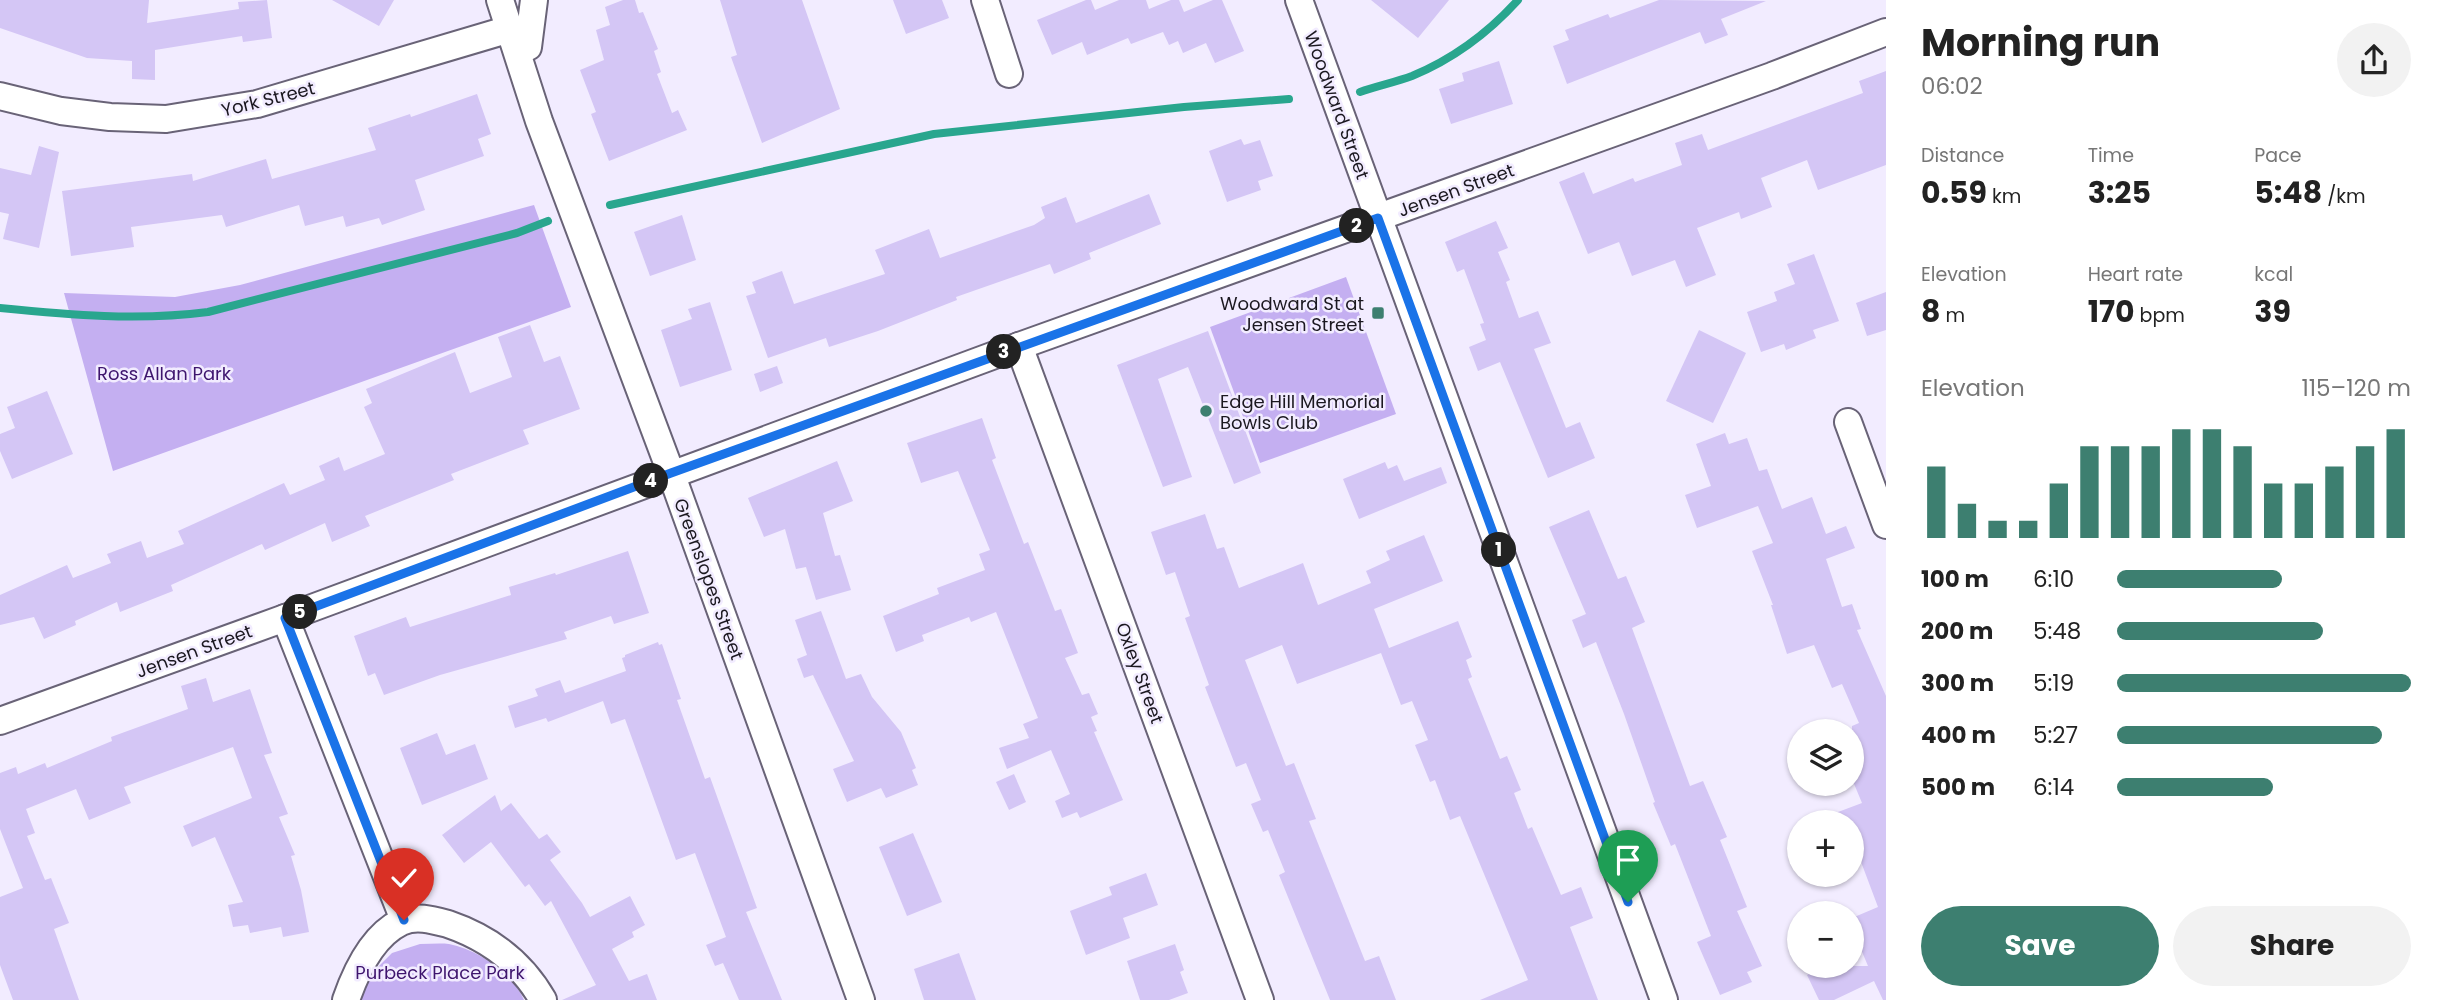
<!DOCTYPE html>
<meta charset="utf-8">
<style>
body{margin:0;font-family:Poppins,sans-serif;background:#f2f2f2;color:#222;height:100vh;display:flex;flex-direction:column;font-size:26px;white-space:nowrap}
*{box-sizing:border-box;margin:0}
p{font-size:23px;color:#767676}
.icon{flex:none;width:38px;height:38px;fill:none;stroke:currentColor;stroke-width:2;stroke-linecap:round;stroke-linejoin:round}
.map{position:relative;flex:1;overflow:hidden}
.side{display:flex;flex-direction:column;background:#fff;width:560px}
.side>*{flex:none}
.controls{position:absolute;left:1787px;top:719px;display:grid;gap:14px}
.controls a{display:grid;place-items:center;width:77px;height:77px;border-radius:50%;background:#fff;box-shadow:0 2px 5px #0004;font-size:35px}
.pin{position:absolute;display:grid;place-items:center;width:60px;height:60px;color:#fff;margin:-72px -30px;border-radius:50% 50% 50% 0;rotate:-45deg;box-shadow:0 0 7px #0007}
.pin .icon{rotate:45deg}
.km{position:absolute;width:35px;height:35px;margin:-18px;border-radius:50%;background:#222;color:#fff;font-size:19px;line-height:35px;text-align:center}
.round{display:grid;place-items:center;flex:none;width:74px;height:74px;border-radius:37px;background:#f2f2f2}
.headline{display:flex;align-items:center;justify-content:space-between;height:119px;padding:0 35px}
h1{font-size:38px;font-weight:700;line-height:52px}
.figures{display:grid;grid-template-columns:repeat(3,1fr);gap:10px;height:119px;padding:7px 35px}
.figures div{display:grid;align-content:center}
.figures b{font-size:30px;font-weight:700}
.figures small{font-size:19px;font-weight:400}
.figures p{font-size:19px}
.chart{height:196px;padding:14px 35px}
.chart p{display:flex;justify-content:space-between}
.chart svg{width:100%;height:126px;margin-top:7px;stroke:#3d7f70;stroke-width:6}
.cta{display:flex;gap:14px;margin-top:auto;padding:14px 35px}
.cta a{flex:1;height:80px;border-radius:42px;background:#3d7f70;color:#fff;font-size:28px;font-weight:700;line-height:80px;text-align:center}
.cta a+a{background:#f2f2f2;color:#222}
ul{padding:0 35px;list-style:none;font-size:23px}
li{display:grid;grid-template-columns:112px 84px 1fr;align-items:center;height:52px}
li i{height:18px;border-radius:9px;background:#3d7f70}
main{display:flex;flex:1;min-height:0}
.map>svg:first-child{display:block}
.green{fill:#c4aff1}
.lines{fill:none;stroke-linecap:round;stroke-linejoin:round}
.stream{stroke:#29a68e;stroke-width:8}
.building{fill:#d4c6f5}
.minor-casing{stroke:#696377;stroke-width:30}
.minor{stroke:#fff;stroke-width:26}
.route-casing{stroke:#fff;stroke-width:14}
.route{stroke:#1a73e8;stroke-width:9}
.poi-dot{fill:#3d7f70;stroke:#f2ecff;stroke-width:2.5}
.labels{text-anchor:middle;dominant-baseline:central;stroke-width:5;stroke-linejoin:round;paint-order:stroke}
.street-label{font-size:18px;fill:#1b1820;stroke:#f2ecff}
.poi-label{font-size:18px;fill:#1b1820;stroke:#f2ecff;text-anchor:end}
.park-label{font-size:18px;fill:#3e156e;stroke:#f2ecff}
</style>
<main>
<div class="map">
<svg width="1886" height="1000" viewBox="0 0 1886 1000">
<rect width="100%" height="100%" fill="#f2ecff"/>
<g class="green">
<polygon points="534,205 571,307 113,471 64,293 175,297 240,285"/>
<polygon points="1346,277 1396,414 1260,463 1210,327"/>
<path d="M 420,944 C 430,944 440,943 449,944 C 478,950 512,972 524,1000 L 356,1000 L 371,974 L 392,953 Z"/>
</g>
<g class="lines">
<g class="stream">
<path d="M 1360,92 C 1377,86 1396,82 1412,76 C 1453,59 1489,32 1518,0"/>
<polyline points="610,205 934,134 1184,107 1289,99"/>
<path d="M 0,308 C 70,315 138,321 208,312 L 517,233 L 548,221"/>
</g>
</g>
<g class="building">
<polygon points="0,0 149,0 147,23 239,9 238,2 267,0 272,38 243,42 242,36 155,50 155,80 132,79 132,61 87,58 0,28"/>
<polygon points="332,0 394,0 379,26"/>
<polygon points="623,0 635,0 639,13 643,12 658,49 654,51 661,72 657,74 672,113 678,110 687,130 609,161 591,114 596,112 580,70 604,60 596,30 610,25 605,7"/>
<polygon points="720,0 802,0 840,109 762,143 731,57 737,55"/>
<polygon points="893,0 942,0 949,18 906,34"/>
<polygon points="1086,0 1091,0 1095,10 1119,0 1146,0 1149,9 1171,0 1179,0 1184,12 1213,0 1222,0 1244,51 1215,63 1206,43 1183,53 1178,41 1169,45 1163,32 1131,44 1128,38 1087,55 1082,42 1052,55 1037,20"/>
<polygon points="1371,0 1449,0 1418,38"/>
<polygon points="1659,0 1766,1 1721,19 1728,35 1705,44 1700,32 1567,84 1553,46 1569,40 1565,30 1608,14 1610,18"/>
<polygon points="1499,61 1513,104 1451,124 1439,89 1464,81 1462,73"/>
<polygon points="1886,71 1886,165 1818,190 1807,160 1761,178 1772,207 1741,219 1739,212 1697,228 1716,275 1686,287 1675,260 1632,276 1619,242 1588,254 1559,182 1584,172 1593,194 1633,178 1635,182 1682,165 1675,143 1702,134 1708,150 1863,93 1859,81"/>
<polygon points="477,94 491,134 478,139 484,156 415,180 425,210 382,225 379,218 346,227 343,216 305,226 299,205 226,227 222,215 131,227 134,247 71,256 62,191 192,174 193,181 266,159 272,179 376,150 368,128 410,114 411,117"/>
<polygon points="1241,139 1244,145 1260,140 1273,176 1258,181 1261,190 1227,202 1209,151"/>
<polygon points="39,146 59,152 39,248 3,239 9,214 0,212 0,168 31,175"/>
<polygon points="1149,194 1161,224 1089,253 1091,259 1054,274 1050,264 956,297 957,300 878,331 829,347 826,338 768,358 746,296 756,293 752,282 782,271 794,304 885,274 875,250 929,229 940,258 1034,225 1045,218 1041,207 1066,197 1076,223"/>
<polygon points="682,215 696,260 650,276 634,232"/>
<polygon points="1496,221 1508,248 1498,252 1510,280 1506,282 1519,318 1538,311 1551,343 1534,349 1566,428 1580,422 1595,458 1548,478 1500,362 1478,371 1469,347 1486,340 1480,324 1484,323 1464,269 1457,272 1445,242"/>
<polygon points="1814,254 1839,321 1813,330 1816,338 1786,350 1784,344 1761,352 1747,312 1777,301 1774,292 1795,284 1787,264"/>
<polygon points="1886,292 1886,330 1867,336 1856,303"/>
<polygon points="710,302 732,370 680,387 661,330 692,319 688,309"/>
<polygon points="530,325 544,362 560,356 580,409 523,430 529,444 451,474 454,480 365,516 370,526 332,542 325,523 265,550 262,544 171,585 173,591 120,612 117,602 75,621 76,625 44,639 34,617 0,625 0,595 67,565 73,578 111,563 107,554 141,541 147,558 184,544 178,531 284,483 290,495 325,480 319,466 339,457 344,471 385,454 364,407 372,403 366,389 455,352 470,393 512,377 498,337"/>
<polygon points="1699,330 1746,353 1713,423 1666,401"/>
<polygon points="1208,331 1261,473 1234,484 1188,367 1158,379 1192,477 1163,487 1117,365"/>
<polygon points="777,366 783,383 760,392 754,374"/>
<polygon points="47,391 73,454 12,479 0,451 0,434 15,428 7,407"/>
<polygon points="982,418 996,458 992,460 1024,544 1028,542 1055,611 1061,609 1078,653 1065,658 1082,695 1089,693 1098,714 1091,717 1097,731 1094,732 1123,800 1080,818 1077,812 1062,818 1055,801 1070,794 1051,750 1007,769 999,748 1029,738 1023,724 1038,718 996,612 971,622 969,617 922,635 924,641 896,652 883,616 939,594 937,588 985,570 979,554 990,550 958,471 921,483 907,443"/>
<polygon points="1725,433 1729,444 1747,438 1759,471 1767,469 1782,509 1812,497 1826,534 1846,526 1855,548 1826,559 1842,607 1852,604 1861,629 1857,630 1886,696 1886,1000 1883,1000 1874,981 1834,1000 1819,1000 1807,975 1827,966 1868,966 1852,928 1852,918 1878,907 1852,838 1852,822 1814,821 1862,803 1852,779 1852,726 1859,723 1842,684 1832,688 1814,645 1787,654 1771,605 1773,605 1752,551 1773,543 1758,506 1697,528 1685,495 1711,486 1696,444"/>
<polygon points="837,461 853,501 823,513 835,556 840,555 851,590 816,600 806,567 796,569 785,529 764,537 748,498"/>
<polygon points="1385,462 1388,469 1397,465 1404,481 1441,467 1447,483 1359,519 1343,479"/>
<polygon points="1589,510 1618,579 1626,576 1645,622 1632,628 1690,786 1703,781 1727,837 1720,840 1747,907 1737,911 1762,966 1747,972 1752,982 1720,995 1697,942 1711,936 1675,844 1671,846 1653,803 1655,802 1624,714 1596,642 1583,648 1572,620 1586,614 1549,527"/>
<polygon points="1205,514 1217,549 1224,547 1239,588 1303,563 1318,605 1371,583 1366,571 1390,560 1386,551 1424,535 1443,581 1374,609 1389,648 1458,621 1472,657 1466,660 1472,677 1468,679 1500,759 1507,756 1521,790 1514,793 1528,829 1532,827 1561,895 1581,887 1593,918 1570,927 1598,1000 1480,1000 1528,980 1460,816 1450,820 1435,780 1430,782 1415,745 1428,740 1412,701 1401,705 1381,653 1297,684 1282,645 1245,660 1286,766 1294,763 1316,819 1309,821 1365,961 1379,956 1396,1000 1330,1000 1279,875 1285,872 1268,830 1263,832 1251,804 1261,800 1246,763 1236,767 1205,687 1209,685 1185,618 1190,616 1175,572 1166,575 1151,532"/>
<polygon points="628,551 649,613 614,624 611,616 564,632 567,639 440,675 384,695 375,673 368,676 354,636 406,617 410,627 511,595 509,587 555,573 556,575"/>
<polygon points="821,611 846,679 861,674 872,697 901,732 916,768 912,770 918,785 886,798 881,788 847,802 833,769 854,761 813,675 804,678 797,659 807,655 795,620"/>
<polygon points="658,642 659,645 662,644 681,699 677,700 705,779 710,777 757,908 746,912 782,1000 739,1000 723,963 715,966 706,945 726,937 695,853 676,860 625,719 611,724 603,701 548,722 546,718 515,728 508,706 538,696 535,689 560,680 565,693 626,671 622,658 625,657 625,655"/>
<polygon points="206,678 213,702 250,689 272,753 264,755 288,814 279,817 295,855 291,856 301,890 309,932 283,937 281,927 250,933 248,925 233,927 228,905 243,902 215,837 192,847 183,826 252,798 233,747 124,787 131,803 89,820 76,789 26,809 35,833 27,836 45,880 51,878 69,923 54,929 79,1000 13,1000 0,965 0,897 23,888 0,829 0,773 16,767 18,774 45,763 47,768 112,741 111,737 188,709 181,686"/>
<polygon points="437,733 446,755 475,744 488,779 422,805 400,748"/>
<polygon points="1014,774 1026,802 1009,810 996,782"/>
<polygon points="495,795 501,811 511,803 539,839 547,834 561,852 550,860 582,903 590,917 630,896 645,925 632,932 634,937 612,949 629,981 647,974 657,1000 562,1000 596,985 551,901 545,906 529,884 525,887 491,842 464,863 442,835"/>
<polygon points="913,833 942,902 907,916 879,847"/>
<polygon points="1146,873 1158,905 1123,918 1130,938 1086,955 1070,911 1112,895 1109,887"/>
<polygon points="1175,944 1184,970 1180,972 1188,993 1169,1000 1140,1000 1127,961"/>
<polygon points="959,953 976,1000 924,1000 914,969"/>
</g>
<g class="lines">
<defs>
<g id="minor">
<polyline points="500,0 539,121 671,473 861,1000"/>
<polyline points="985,0 1009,74"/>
<polyline points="1299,0 1664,1000"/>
<polyline points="528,47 534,0"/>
<polyline points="0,96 61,111 110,117 166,119 257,104 510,29 526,31"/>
<polyline points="1019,346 1260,1000"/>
<polyline points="1848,422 1886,525"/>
<polyline points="285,618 404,920"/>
<polyline points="0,721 285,618 1019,346 1772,76 1886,32"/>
<path d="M 346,1000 C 356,971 372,936 401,922 C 416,915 433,920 448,924 C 489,938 522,963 543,1000"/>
</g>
</defs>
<use href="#minor" class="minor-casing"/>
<use href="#minor" class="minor"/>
</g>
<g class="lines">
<defs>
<polyline id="route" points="404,920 285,618 671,473 1378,218 1628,902"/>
</defs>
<use href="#route" class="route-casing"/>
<use href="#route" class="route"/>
</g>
<g class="poi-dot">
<rect x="1371" y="306" width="14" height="14" rx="3.5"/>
<circle cx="1206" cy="411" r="7"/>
</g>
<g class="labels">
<g class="street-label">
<text transform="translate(268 99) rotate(-14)">York Street</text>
<text transform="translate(1337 105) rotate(70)">Woodward Street</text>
<text transform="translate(1456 190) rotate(-20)">Jensen Street</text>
<text transform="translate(709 579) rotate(70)">Greenslopes Street</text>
<text transform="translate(194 651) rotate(-20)">Jensen Street</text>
<text transform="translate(1140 673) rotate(70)">Oxley Street</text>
</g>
<g class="poi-label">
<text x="1364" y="303">Woodward St at<tspan x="1364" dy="21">Jensen Street</tspan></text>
<text x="1220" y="401" text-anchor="start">Edge Hill Memorial<tspan x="1220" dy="21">Bowls Club</tspan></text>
</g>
<g class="park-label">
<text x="164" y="373">Ross Allan Park</text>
<text x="440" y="972">Purbeck Place Park</text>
</g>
</g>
</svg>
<div class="controls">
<a><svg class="icon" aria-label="layers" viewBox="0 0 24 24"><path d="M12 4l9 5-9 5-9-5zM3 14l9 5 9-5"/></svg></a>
<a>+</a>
<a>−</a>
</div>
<div class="pin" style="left:1628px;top:902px;background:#1e9e55"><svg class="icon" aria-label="arrive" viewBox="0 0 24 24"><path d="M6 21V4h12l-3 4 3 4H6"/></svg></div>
<div class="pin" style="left:404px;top:920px;background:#d93025"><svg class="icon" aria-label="check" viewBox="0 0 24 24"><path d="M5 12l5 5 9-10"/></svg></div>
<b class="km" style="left:1499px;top:550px">1</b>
<b class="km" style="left:1357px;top:226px">2</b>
<b class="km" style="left:1004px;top:352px">3</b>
<b class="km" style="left:651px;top:481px">4</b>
<b class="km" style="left:300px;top:612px">5</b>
</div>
<section class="side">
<div class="headline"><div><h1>Morning run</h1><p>06:02</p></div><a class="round"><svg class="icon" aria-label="share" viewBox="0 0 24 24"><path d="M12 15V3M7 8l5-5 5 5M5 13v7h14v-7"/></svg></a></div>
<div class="figures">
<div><p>Distance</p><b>0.59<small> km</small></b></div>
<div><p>Time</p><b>3:25</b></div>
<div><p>Pace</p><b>5:48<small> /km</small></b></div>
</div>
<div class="figures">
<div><p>Elevation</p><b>8<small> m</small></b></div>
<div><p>Heart rate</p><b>170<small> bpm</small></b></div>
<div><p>kcal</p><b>39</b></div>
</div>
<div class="chart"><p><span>Elevation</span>115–120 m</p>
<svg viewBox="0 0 160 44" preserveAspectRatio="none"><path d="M5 44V19M15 44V32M25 44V38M35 44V38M45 44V25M55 44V12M65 44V12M75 44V12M85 44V6M95 44V6M105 44V12M115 44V25M125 44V25M135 44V19M145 44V12M155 44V6"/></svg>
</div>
<ul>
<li><b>100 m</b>6:10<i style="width:56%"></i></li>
<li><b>200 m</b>5:48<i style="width:70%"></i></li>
<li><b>300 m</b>5:19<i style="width:100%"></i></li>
<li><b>400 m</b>5:27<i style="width:90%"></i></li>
<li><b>500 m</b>6:14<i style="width:53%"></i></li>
</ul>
<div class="cta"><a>Save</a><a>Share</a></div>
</section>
</main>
